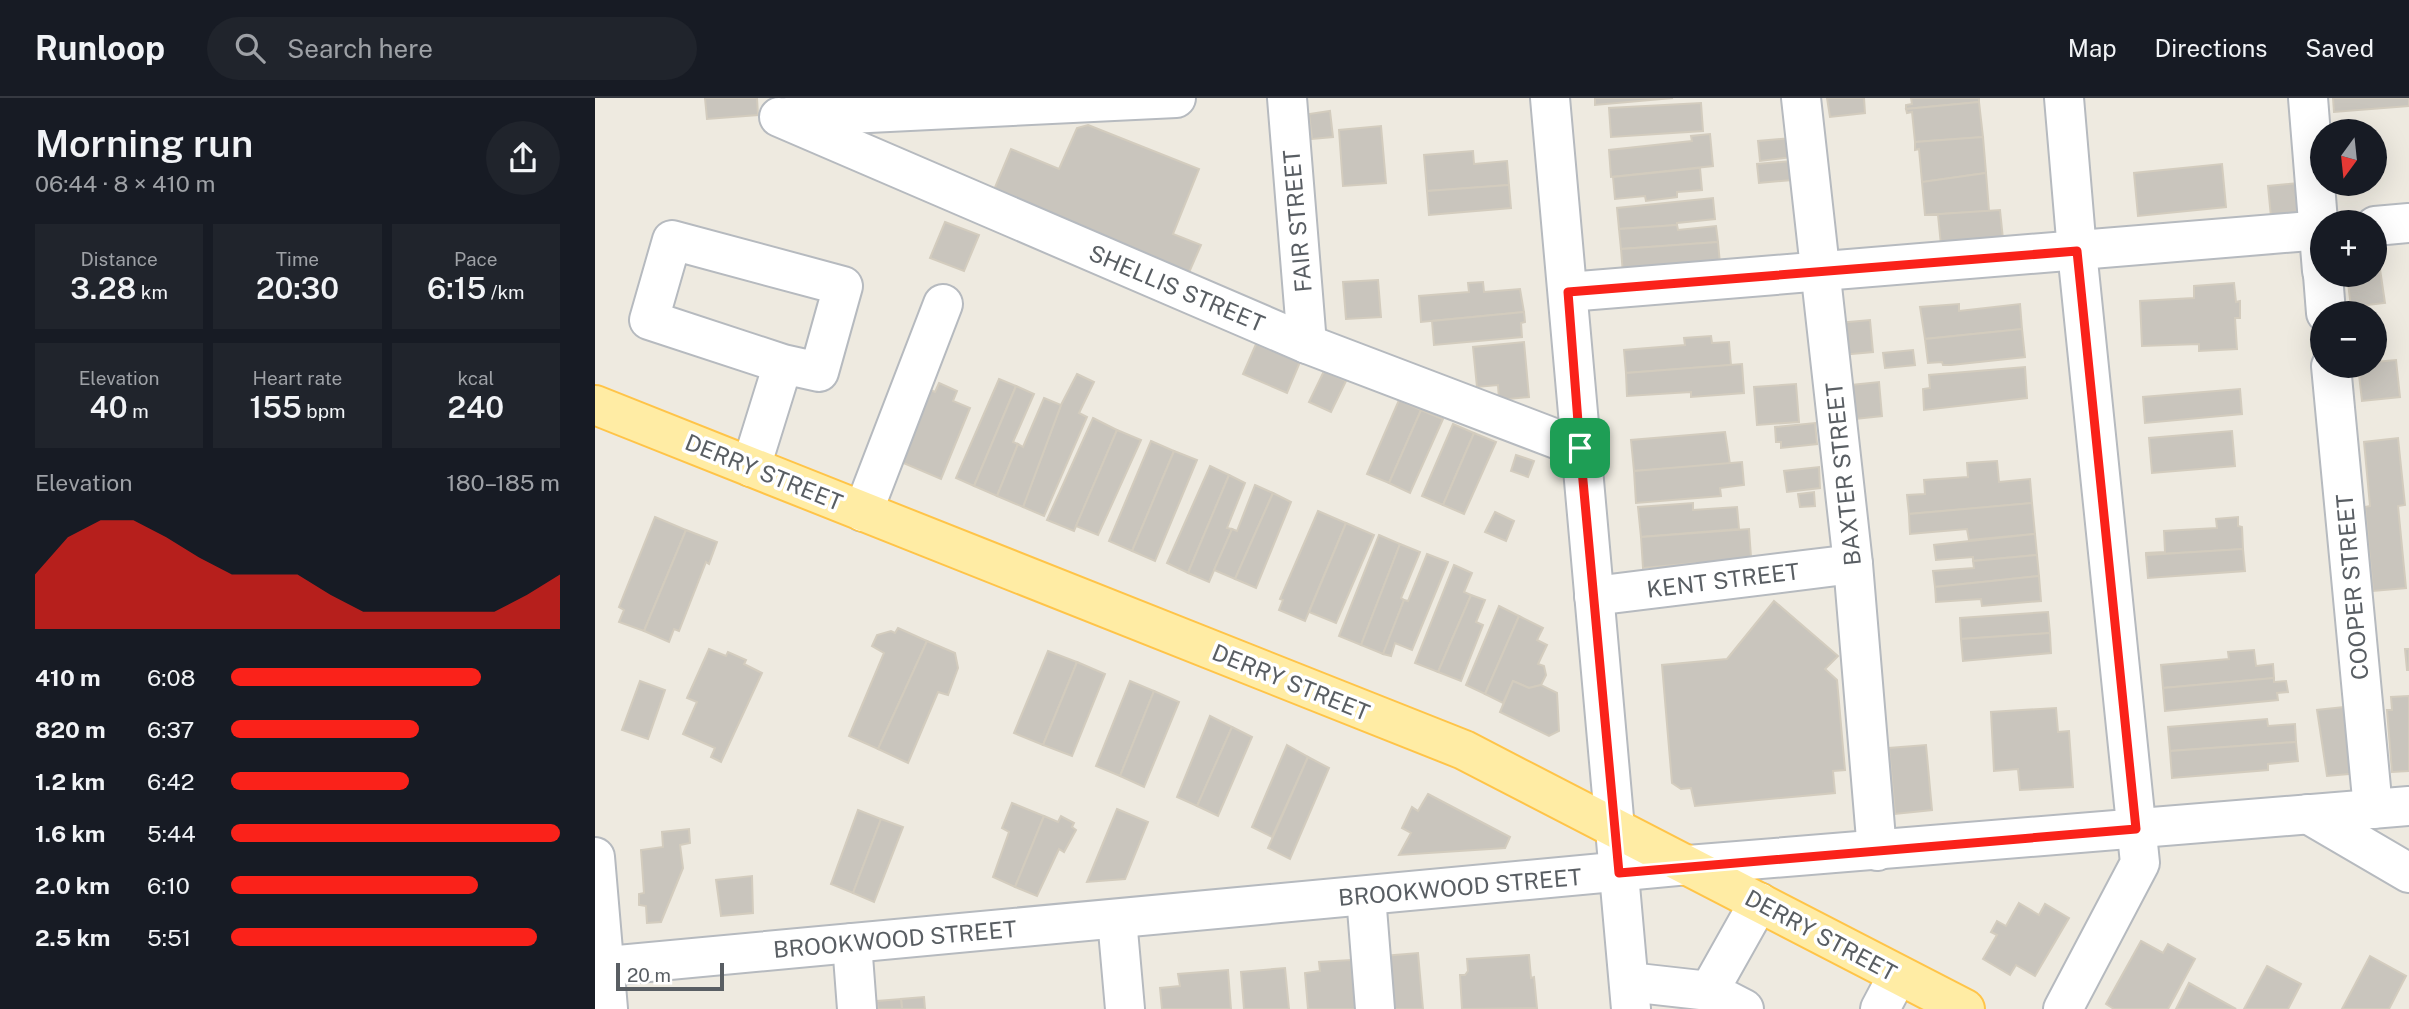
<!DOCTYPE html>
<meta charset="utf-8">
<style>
body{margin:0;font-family:"Public Sans",sans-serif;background:#20242c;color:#f1f3f6;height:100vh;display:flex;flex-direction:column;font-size:26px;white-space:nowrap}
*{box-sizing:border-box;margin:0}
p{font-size:23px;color:#9ea1a6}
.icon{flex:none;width:38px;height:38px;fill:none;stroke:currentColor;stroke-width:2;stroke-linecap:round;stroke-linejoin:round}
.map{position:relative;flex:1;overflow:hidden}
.side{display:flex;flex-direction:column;background:#171b24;width:595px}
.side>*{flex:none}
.needle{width:46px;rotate:195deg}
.fabs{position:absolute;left:1715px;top:21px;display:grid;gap:14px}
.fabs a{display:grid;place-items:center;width:77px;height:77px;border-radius:50%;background:#171b24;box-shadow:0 7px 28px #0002;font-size:35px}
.scale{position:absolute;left:21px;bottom:18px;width:108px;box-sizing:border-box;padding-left:7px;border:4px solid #595e63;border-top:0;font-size:19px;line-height:24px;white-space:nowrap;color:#595e63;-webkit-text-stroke:5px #fff;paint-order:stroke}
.pin{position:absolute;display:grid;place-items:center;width:60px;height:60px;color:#fff;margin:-30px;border-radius:14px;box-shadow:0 4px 10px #0006}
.round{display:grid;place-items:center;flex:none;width:74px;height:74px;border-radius:37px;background:#20242c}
.overview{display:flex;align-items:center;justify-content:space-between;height:119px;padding:0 35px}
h1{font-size:38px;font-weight:600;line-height:52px}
.figures{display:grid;grid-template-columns:repeat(3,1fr);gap:10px;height:119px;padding:7px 35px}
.figures div{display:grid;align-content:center;border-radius:0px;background:#20242c;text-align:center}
.figures b{font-size:30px;font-weight:600}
.figures small{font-size:19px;font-weight:400}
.figures p{font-size:19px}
.chart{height:196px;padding:14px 35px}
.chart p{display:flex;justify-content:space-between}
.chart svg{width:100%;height:126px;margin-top:7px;fill:#fa221a;opacity:.7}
ul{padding:0 35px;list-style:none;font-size:23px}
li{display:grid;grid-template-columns:112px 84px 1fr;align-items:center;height:52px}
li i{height:18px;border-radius:9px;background:#fa221a}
header{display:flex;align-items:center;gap:42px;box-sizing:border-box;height:98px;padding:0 35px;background:#171b24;border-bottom:2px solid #363941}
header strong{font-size:33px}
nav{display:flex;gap:38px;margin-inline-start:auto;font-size:24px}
.search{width:490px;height:63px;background:#20242c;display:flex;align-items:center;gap:18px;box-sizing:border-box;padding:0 24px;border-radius:38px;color:#9ea1a6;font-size:26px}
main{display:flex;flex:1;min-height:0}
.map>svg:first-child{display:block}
.building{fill:#c9c5bd;stroke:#d3ccbe;stroke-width:2}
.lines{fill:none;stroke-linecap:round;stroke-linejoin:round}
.minor-casing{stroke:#b6babf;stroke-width:42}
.major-casing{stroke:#ffc448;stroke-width:42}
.minor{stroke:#fff;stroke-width:38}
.major{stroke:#ffeca4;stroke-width:38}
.route-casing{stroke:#fff;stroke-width:14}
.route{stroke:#fa221a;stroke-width:9}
.labels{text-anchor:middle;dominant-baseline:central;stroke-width:7;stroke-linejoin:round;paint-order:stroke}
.street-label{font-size:23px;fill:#595e63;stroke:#fff}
</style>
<header>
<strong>Runloop</strong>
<div class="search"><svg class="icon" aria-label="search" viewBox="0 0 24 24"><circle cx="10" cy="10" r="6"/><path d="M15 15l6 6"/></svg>Search here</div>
<nav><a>Map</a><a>Directions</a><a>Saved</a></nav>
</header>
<main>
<section class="side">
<div class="overview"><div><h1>Morning run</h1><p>06:44 · 8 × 410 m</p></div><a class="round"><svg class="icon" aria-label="share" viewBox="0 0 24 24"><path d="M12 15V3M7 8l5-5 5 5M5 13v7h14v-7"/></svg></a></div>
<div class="figures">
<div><p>Distance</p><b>3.28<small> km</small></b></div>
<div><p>Time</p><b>20:30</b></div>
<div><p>Pace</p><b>6:15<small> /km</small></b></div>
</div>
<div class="figures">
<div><p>Elevation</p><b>40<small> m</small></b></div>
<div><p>Heart rate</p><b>155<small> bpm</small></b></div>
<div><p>kcal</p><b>240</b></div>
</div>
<div class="chart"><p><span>Elevation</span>180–185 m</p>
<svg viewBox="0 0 160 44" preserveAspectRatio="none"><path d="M0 44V25L10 12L20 6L30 6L40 12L50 19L60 25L70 25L80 25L90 32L100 38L110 38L120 38L130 38L140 38L150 32L160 25V44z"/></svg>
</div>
<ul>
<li><b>410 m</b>6:08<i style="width:76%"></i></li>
<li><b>820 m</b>6:37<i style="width:57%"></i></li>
<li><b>1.2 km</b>6:42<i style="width:54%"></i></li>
<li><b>1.6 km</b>5:44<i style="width:100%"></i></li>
<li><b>2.0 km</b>6:10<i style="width:75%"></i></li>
<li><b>2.5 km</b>5:51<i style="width:93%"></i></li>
</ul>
</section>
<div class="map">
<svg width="1814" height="911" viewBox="0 0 1814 911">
<rect width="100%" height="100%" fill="#eeeae0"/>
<g class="building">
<polygon points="110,0 162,0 163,17 112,21"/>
<polygon points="1000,0 1078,0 1000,7"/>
<polygon points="1232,0 1269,0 1270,15 1235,19"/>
<polygon points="1316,0 1384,0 1384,4 1311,11 1311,7 1317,6"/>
<polygon points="1738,0 1814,0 1814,8 1739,14"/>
<polygon points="1384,4 1388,39 1320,44 1317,14 1312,15 1311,11"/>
<polygon points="1106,5 1108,33 1016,39 1014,10"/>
<polygon points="735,13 738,39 717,41 714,16"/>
<polygon points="493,27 604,71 578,136 606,147 592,179 396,99 416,51 464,71 482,30"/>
<polygon points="786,28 791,85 748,88 744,32"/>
<polygon points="1115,36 1118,68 1016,79 1014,52 1097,43 1096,38"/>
<polygon points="1388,39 1391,75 1327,84 1324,51 1320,52 1320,44"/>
<polygon points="1196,40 1198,59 1165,63 1163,43"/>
<polygon points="878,53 879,66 912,63 914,87 832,93 829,57"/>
<polygon points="1196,63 1197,82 1164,85 1162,66"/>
<polygon points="1627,66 1631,109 1543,118 1539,75"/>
<polygon points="1105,70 1107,92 1082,94 1082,99 1051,103 1050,98 1020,101 1018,79"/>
<polygon points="1391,75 1394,113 1330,117 1327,84"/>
<polygon points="1713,84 1717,114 1676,119 1673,88"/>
<polygon points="914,87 916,110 834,117 832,93"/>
<polygon points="1118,100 1120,121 1082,125 1082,127 1024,131 1022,110"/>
<polygon points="1405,112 1408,141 1346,147 1343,117 1330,117"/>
<polygon points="350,124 384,137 369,173 335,160"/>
<polygon points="1082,127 1083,132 1121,128 1123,144 1026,151 1024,131"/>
<polygon points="1123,144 1125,166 1028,176 1026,151"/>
<polygon points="1780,171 1785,171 1790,205 1756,209 1752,177 1780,177"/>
<polygon points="783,182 786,219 751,221 748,184"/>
<polygon points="888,184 889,194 925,191 929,214 826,224 824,198 874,194 873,185"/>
<polygon points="1639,185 1641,204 1645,203 1645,220 1640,220 1642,251 1604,253 1604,246 1547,248 1545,203 1599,200 1599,188"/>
<polygon points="1364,206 1364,213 1425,206 1427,231 1330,241 1325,209"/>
<polygon points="929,214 930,224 926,225 927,239 839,247 837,223"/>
<polygon points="1275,222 1278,254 1246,257 1243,225"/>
<polygon points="1427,231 1430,259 1356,267 1348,267 1347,264 1333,265 1330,241"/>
<polygon points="1116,238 1117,245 1134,244 1136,267 1031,275 1029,252 1090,247 1089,240"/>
<polygon points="929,244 934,299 904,302 903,287 882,289 878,249"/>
<polygon points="661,246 705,264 692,295 648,276"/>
<polygon points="1318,252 1320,267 1290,270 1288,255"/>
<polygon points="1801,262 1805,299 1767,303 1763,268 1780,268 1780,264"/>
<polygon points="1147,266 1149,295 1096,299 1096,294 1032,298 1031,275"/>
<polygon points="1430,269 1432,300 1329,312 1328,291 1335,290 1334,277"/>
<polygon points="729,273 751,283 736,314 714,304"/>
<polygon points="482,276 499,284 484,315 492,319 449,418 428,409 466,307"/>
<polygon points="404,281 421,288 379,388 361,380"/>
<polygon points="1284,284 1287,318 1251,322 1247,288"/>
<polygon points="344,285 362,293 358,303 375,310 346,381 299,361 329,289 340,294"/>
<polygon points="1201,286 1204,324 1162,327 1159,289"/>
<polygon points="421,288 439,296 418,344 423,346 402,398 379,388"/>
<polygon points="1645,291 1647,316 1550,325 1548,299"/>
<polygon points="449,300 466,307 428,409 402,398 423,346 428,349"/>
<polygon points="804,302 826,312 794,385 772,376"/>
<polygon points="826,312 848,321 815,395 794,385"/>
<polygon points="498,320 522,332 479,433 452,422"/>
<polygon points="1220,325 1222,346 1186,350 1186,344 1181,344 1180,329"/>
<polygon points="858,326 879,335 848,407 827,398"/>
<polygon points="522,332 546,342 503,437 481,428"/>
<polygon points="1637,333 1640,368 1557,375 1554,340"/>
<polygon points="1130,334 1135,366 1039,373 1036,342"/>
<polygon points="879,335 901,344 869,416 848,407"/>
<polygon points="1803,340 1810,407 1803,408 1811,490 1778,493 1770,409 1775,408 1769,344"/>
<polygon points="556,343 579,353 537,453 514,443"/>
<polygon points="579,353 602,362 560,463 537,453"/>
<polygon points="921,357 939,363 933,379 916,373"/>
<polygon points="1402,363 1404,384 1435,381 1437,405 1314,416 1312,397 1330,396 1329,382 1373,379 1372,365"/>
<polygon points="1147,364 1149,387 1125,390 1126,398 1041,405 1039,373"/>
<polygon points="615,368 634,377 593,475 572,465"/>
<polygon points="1224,369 1225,390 1192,394 1189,373"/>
<polygon points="634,377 650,385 632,430 637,431 614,484 593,475"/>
<polygon points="660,387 678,395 640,481 619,472 637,431 642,433"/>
<polygon points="1219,394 1220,408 1205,409 1203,396"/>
<polygon points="678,395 696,404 661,490 640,481"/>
<polygon points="1098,405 1098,412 1142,409 1144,431 1046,439 1043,409"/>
<polygon points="1437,405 1440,436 1374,442 1372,431 1315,436 1314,416"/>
<polygon points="723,413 751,425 710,523 684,512 688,502 685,501"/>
<polygon points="900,414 919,423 911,443 890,434"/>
<polygon points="60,419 91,432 49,533 24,524 29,512 24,509"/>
<polygon points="1643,419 1643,428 1647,429 1648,451 1551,457 1551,455 1570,454 1569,433 1622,430 1621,421"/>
<polygon points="751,425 779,437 741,525 714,514"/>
<polygon points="1154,431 1156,459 1145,460 1146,465 1100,469 1100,465 1048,470 1046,439"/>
<polygon points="91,432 122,444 114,466 111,464 84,533 79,531 74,544 49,533"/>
<polygon points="1440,436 1442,457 1378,463 1378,459 1341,462 1339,447"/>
<polygon points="784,437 805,446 766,547 744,538"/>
<polygon points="805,446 825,454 806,500 809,502 788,556 766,547"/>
<polygon points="1648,451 1650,473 1553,480 1551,457"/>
<polygon points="832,456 853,464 817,552 800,545 796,558 788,556 809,502 813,503"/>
<polygon points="1442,457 1444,478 1340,489 1338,473 1379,470 1378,463"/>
<polygon points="859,467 877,475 869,494 876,497 843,574 820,565"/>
<polygon points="1444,478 1446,503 1387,508 1386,501 1341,504 1340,489"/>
<polygon points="876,497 890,502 881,524 888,527 866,583 843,574"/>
<polygon points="1179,503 1243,558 1230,571 1242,582 1250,672 1238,673 1240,695 1100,708 1096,690 1086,691 1077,685 1067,567 1132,561"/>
<polygon points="904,508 924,518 890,596 871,587"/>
<polygon points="1453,514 1455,535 1366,541 1365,520"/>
<polygon points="924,518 948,530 942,542 952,547 943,566 949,568 951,577 946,587 934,590 918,583 908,605 890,596"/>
<polygon points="303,530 332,543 283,651 254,638 289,555 277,548 282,537 296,533 300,535"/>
<polygon points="1455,535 1456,555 1368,563 1366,541"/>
<polygon points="332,543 360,555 363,570 353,597 343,594 313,665 283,651"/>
<polygon points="114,551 131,558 133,554 151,562 149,566 167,575 126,664 116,659 120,650 88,636 102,604 92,600"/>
<polygon points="1810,551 1814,551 1814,572 1812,572"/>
<polygon points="1659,552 1661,568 1678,566 1679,580 1568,590 1566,567 1634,561 1633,554"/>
<polygon points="453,553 482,564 448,647 419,635"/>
<polygon points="482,564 510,576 477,658 448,647"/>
<polygon points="1679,580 1679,584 1691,583 1693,594 1682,595 1683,602 1570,613 1568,590"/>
<polygon points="45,583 70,592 53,641 27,632"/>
<polygon points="535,583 559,593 525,678 501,668"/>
<polygon points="918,583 934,590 946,587 962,595 964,633 954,638 905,614"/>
<polygon points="559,593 584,604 549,689 525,678"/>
<polygon points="1814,598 1814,673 1797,674 1792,612 1797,612 1796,599"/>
<polygon points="1758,608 1765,675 1732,678 1722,612"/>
<polygon points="1461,610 1463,634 1474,633 1478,689 1425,692 1423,671 1399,673 1396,614"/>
<polygon points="615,618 637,629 602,708 582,699"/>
<polygon points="1672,621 1673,628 1700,626 1701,644 1575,653 1573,629"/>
<polygon points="637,629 657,639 623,718 602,708"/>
<polygon points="1701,644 1703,663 1673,666 1673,672 1577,680 1575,653"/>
<polygon points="692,647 713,659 677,739 657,729"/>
<polygon points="1331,647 1337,712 1300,716 1294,650"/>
<polygon points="713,659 734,670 695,761 673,750"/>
<polygon points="833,696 915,739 910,750 804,757 816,735 807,730 817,709 823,713"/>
<polygon points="417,705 449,718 420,789 398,779 414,734 407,730"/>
<polygon points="522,711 553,724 530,781 492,784"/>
<polygon points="263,712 286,721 258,795 236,786"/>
<polygon points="449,718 463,724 466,718 479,725 477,729 481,732 469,754 464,751 442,798 420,789"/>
<polygon points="286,721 308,729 279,804 258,795"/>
<polygon points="94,731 95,745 85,747 88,770 66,824 52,825 51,808 44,807 44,796 49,795 46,752 68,749 67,734"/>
<polygon points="157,778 158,815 126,818 121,782"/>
<polygon points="1424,805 1444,817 1450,806 1474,820 1440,878 1421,867 1415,877 1388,861 1402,837 1396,834 1402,823 1411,828"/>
<polygon points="1546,843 1568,855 1573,846 1600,861 1573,911 1519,911 1511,906"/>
<polygon points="823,855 828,911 793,911 788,858"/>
<polygon points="934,857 936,880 939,879 942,910 867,911 865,877 870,877 873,873 872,861"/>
<polygon points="1775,858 1811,878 1794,911 1747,911"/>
<polygon points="756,862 761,911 713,911 710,875 725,873 724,864"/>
<polygon points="1672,868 1706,886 1693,911 1649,911"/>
<polygon points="690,870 694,911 649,911 646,874"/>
<polygon points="633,872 636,911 567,911 565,890 585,888 583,876"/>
<polygon points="1594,885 1641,911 1581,911"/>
<polygon points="329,899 330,911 307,911 306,901"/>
<polygon points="306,901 307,911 283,911 282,903"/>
</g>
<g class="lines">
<defs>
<g id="minor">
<polyline points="692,0 712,246"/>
<polyline points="955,0 1036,911"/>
<polyline points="1206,0 1258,466 1282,753"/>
<polyline points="1713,0 1727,173"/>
<polyline points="184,19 712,246 985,350"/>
<polyline points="192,19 581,0"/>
<polyline points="1780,128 1814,125"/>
<polyline points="1728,177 1731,215"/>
<polyline points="973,194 1727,132"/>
<polyline points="1736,268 1778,711"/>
<polyline points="156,369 188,266 224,274 248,188 77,142 54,222 188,266"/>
<polyline points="268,414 348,206"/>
<polyline points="999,498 1258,466"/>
<polyline points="1713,716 1814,775"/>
<polyline points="0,759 13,911"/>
<polyline points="771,798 780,911"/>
<polyline points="522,821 530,911"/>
<polyline points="257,845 262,911"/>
<polyline points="0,869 1093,767 1814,708"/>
<polyline points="1034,884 1114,893"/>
<polyline points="1149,911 1114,893 1164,804"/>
<polyline points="1285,911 1303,877"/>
<polyline points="1468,911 1545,765 1482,153 1469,0"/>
</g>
<polyline id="major" points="0,307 869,652 1370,911"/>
</defs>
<use href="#minor" class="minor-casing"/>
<use href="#major" class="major-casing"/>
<use href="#minor" class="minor"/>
<use href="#major" class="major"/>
</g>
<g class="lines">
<defs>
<polygon id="route" points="1482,153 1541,731 1024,775 985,350 973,194"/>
</defs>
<use href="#route" class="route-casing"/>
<use href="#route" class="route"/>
</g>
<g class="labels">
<g class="street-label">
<text transform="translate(702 123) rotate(-95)">FAIR STREET</text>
<text transform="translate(582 190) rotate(23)">SHELLIS STREET</text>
<text transform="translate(169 374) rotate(22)">DERRY STREET</text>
<text transform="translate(1248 376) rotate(-96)">BAXTER STREET</text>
<text transform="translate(1128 482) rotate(-7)">KENT STREET</text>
<text transform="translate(1757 489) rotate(-95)">COOPER STREET</text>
<text transform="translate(696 584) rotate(22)">DERRY STREET</text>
<text transform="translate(865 789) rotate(-5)">BROOKWOOD STREET</text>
<text transform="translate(1226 837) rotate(28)">DERRY STREET</text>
<text transform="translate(300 841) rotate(-5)">BROOKWOOD STREET</text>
</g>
</g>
</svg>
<div class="fabs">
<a><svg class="needle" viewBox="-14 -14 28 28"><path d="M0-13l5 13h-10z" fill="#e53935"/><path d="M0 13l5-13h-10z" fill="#9ea1a6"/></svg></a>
<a>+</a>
<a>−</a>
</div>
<div class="scale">20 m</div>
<div class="pin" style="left:985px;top:350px;background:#1e9e55"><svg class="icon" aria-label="arrive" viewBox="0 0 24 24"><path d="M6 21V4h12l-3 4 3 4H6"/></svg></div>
</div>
</main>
